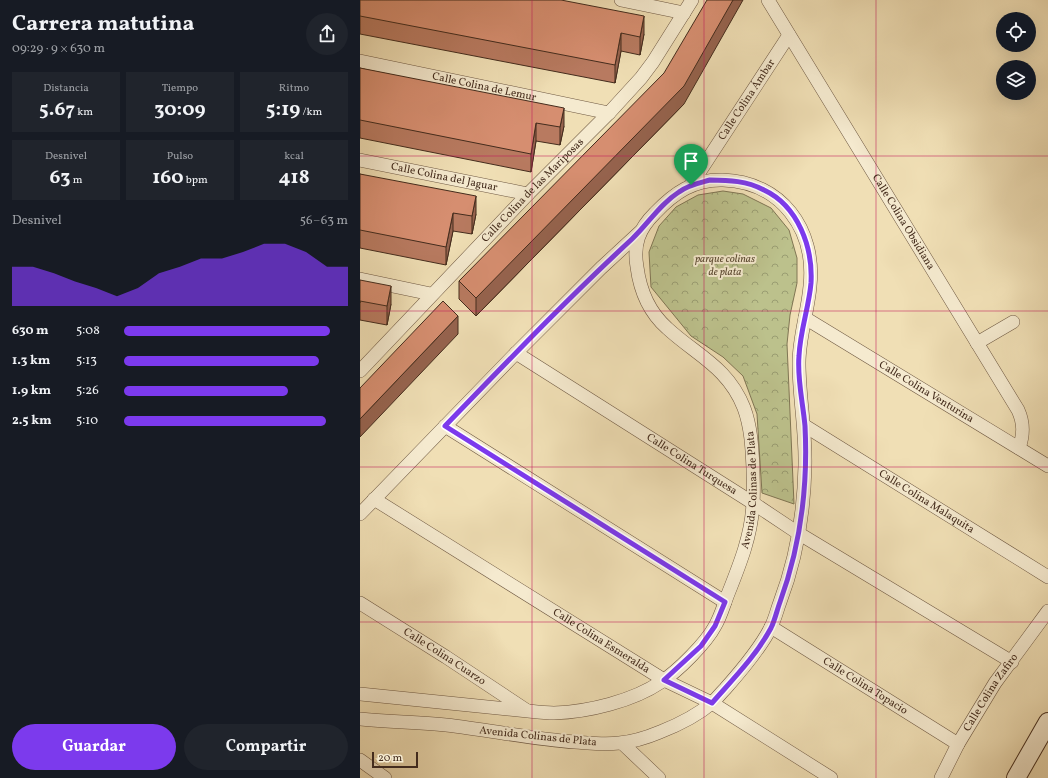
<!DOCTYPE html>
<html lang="es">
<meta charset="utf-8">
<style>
body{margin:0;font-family:Vollkorn,serif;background:#20242c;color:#f1f3f6;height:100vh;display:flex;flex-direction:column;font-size:15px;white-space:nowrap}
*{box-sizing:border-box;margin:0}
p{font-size:13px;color:#9ea1a6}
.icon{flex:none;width:22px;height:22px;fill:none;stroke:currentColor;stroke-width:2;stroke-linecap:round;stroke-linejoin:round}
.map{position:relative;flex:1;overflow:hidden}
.details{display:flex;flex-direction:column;background:#171b24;width:360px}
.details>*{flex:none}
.controls{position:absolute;left:636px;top:12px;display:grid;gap:8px}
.controls a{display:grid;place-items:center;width:40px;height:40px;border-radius:50%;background:#171b24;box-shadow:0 4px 16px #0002;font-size:20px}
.scale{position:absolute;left:12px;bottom:10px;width:46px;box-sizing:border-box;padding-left:4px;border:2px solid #442c1d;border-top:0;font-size:11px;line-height:14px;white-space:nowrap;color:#442c1d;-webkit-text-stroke:3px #f5eacf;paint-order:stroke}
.pin{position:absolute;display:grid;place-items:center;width:34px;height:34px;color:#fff;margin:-41px -17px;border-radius:50% 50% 50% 0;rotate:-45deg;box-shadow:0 0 4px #0007}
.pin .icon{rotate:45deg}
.round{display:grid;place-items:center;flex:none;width:42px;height:42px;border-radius:21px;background:#20242c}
.overview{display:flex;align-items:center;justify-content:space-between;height:68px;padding:0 12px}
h1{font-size:22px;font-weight:700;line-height:30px}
.stats{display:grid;grid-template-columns:repeat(3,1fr);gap:6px;height:68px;padding:4px 12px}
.stats div{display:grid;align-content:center;border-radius:0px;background:#20242c;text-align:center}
.stats b{font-size:20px;font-weight:700}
.stats small{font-size:11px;font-weight:400}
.stats p{font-size:11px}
.chart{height:112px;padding:8px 12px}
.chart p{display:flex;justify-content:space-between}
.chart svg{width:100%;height:72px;margin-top:4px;fill:#7c3aed;opacity:.7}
.action{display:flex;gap:8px;margin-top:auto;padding:8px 12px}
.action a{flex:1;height:46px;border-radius:24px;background:#7c3aed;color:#fff;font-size:16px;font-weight:700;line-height:46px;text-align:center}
.action a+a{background:#20242c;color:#f1f3f6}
ul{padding:0 12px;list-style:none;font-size:13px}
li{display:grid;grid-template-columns:64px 48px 1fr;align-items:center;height:30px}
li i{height:10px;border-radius:5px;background:#7c3aed}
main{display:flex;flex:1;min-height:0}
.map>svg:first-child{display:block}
.forest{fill:url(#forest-crowns);stroke:#807654}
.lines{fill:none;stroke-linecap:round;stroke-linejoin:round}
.street-casing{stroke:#6f5943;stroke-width:14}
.secondary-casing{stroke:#442c1d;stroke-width:20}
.street{stroke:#f5eacf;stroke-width:13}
.secondary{stroke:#f5eacf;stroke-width:18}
.wall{fill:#b87a60;stroke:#442c1d}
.shaded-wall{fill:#96634e;stroke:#442c1d}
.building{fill:#d68e70;stroke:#442c1d}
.route-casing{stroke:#fff;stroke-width:8}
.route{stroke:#7c3aed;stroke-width:5}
.grid{fill:none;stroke:#c2185b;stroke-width:1;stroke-opacity:0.55}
.labels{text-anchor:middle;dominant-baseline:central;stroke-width:4;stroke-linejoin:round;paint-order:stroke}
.street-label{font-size:11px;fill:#442c1d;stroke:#f5eacf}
.park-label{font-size:11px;font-style:italic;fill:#5c4a33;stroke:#f5eacf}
</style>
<main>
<section class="details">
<div class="overview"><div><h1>Carrera matutina</h1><p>09:29 · 9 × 630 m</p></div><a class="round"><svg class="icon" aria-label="share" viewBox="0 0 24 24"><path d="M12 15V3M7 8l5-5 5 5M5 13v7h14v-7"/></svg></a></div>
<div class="stats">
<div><p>Distancia</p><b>5.67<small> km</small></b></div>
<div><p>Tiempo</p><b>30:09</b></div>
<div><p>Ritmo</p><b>5:19<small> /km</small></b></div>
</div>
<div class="stats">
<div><p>Desnivel</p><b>63<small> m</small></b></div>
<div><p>Pulso</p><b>160<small> bpm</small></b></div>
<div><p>kcal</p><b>418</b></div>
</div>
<div class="chart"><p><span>Desnivel</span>56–63 m</p>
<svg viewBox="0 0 160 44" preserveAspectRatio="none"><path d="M0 44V20L10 20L20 24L30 29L40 33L50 38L60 33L70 24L80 20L90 15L100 15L110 11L120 6L130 6L140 11L150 20L160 20V44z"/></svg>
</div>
<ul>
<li><b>630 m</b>5:08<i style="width:92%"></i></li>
<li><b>1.3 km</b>5:13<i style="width:87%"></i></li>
<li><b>1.9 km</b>5:26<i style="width:73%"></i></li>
<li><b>2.5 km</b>5:10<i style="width:90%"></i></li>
</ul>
<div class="action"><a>Guardar</a><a>Compartir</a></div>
</section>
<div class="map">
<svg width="688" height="778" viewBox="0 0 688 778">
<defs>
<pattern id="forest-crowns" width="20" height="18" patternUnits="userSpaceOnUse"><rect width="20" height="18" fill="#bcc18c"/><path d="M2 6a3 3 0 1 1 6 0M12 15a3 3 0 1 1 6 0" fill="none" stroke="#9a9d72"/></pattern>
</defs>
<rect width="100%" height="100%" fill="#f0dfb5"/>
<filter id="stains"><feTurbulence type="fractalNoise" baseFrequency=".005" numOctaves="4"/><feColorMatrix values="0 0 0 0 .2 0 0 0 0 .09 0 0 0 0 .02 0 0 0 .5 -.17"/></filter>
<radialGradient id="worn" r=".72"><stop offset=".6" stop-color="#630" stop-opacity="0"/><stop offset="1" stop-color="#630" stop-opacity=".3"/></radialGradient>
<polygon class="forest" points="363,191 383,194 411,208 429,230 437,258 437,283 430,315 427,344 434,504 402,493 397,414 383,376 363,357 331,336 291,287 289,252 299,226 316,207 338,195"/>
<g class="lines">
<defs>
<g id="street">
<polyline points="261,0 324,13"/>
<path id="s1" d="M 408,0 L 658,410 C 664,423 664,434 659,448"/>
<path id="s2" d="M 0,61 L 249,113"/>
<path id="s3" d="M 0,160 L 168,194"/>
<path id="s4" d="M 331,185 L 429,35"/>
<polyline points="0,279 71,294"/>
<path id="s5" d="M 445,318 L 688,466"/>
<polyline points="617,343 653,322"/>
<path id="s6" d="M 156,353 L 393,503 L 438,533 L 652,662"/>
<path id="s7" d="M 0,371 L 168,194 L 249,113 L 281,78 L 293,62 L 332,0"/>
<polyline points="85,426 365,602"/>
<path id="s8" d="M 445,426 L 688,577"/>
<path id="s9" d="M 14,499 L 304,680 L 352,703 L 471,778"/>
<polyline points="0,514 156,353 241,268 280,232"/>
<path id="s10" d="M 0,603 L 86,657 L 166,710"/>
<path id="s11" d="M 411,627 L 598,744"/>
<path id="s12" d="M 0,694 L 168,711 C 177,712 185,713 194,713 C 228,712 273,701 301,682 C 318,671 346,643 355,626 C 361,616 364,604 368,594 C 380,564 392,534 393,502 C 394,491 393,479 393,468 C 392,447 391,427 384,408 C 368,367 336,355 307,328 C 289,312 280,290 277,267 C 273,244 279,229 295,213 C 314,193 334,179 363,180 C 421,182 456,229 450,286 C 448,311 439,337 439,363 C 439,397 446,431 445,466 C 444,512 436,560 420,602 C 417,610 415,619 411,627 C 400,649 381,671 365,689 C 361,693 357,698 353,702 C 339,714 318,725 300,732 C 288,737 272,742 259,743 C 244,745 230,743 215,742 C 172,739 130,730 86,725 C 58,722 29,722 0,719"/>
<polyline points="262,743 299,778"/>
<polyline points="0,760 25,778"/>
<path id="s13" d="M 581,778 L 598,744 L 635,683 L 688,611"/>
</g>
<polyline id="secondary" points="656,778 688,722"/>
</defs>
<use href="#street" class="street-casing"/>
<use href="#secondary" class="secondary-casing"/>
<use href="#street" class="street"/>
<use href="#secondary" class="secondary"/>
</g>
<g class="wall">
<polygon points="0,0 284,34 280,55 261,51 255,83 0,34"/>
<polygon points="0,68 204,126 200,145 176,141 171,172 0,138"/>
<polygon points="324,104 116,316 99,299 99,281"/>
<polygon points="0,174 116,214 112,234 93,231 86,265 0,248"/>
<polygon points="0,280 31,304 27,325 0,320"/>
</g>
<g class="shaded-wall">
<polygon points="373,0 383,0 324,104 116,316 116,298"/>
<polygon points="284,16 284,34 280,55 280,37"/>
<polygon points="261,33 261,51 255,83 255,65"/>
<polygon points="204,108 204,126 200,145 200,127"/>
<polygon points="176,123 176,141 171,172 171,154"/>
<polygon points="116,196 116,214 112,234 112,216"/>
<polygon points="93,213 93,231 86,265 86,247"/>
<polygon points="31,286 31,304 27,325 27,306"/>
<polygon points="98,316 98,334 0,437 0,419"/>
</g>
<g class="building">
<polygon points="0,0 201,0 284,16 280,37 261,33 255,65 0,16"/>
<polygon points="347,0 373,0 324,86 116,298 99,281 304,73"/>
<polygon points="0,68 204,108 200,127 176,123 171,154 0,120"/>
<polygon points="0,174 116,196 112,216 93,213 86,247 0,230"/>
<polygon points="0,280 31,286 27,306 0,301 0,303"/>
<polygon points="83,301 98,316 0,419 0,388"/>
</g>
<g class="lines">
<defs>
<path id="route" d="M 350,180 C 369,180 387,181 404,190 C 438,206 453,247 451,283 C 449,307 440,331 439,356 C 437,379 443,403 445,426 C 448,485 440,547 420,602 C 417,610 415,620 411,628 C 396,656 373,679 352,703 L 304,680 L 341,646 L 355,626 L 365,602 L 85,426 C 146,363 207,299 272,239 C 288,224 300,204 319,192 C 328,185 339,183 350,180 Z"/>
</defs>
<use href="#route" class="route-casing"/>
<use href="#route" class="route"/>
</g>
<path class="grid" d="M 172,0 L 172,778M 344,0 L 344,778M 516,0 L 516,778M 0,156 L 688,156M 0,311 L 688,311M 0,467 L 688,467M 0,622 L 688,622"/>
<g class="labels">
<g class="street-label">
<text stroke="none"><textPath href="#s2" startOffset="127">Calle Colina de Lemur</textPath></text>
<text stroke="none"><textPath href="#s4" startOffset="102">Calle Colina Ámbar</textPath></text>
<text stroke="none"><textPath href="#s3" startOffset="86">Calle Colina del Jaguar</textPath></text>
<text stroke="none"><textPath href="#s7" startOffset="250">Calle Colina de las Mariposas</textPath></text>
<text stroke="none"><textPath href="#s1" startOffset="260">Calle Colina Obsidiana</textPath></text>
<text stroke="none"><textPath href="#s5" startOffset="142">Calle Colina Venturina</textPath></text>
<text stroke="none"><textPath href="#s6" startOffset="208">Calle Colina Turquesa</textPath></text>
<text stroke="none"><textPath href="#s12" startOffset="528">Avenida Colinas de Plata</textPath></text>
<text stroke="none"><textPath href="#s8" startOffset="143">Calle Colina Malaquita</textPath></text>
<text stroke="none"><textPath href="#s9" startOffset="268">Calle Colina Esmeralda</textPath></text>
<text stroke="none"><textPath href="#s10" startOffset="100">Calle Colina Cuarzo</textPath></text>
<text stroke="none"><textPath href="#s11" startOffset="111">Calle Colina Topacio</textPath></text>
<text stroke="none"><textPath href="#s13" startOffset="99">Calle Colina Zafiro</textPath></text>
<text transform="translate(178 737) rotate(6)">Avenida Colinas de Plata</text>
</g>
<g class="park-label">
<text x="365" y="259">parque colinas<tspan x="365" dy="13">de plata</tspan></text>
</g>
</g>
<rect width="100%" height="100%" filter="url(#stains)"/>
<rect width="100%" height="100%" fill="url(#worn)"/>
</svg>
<div class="controls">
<a><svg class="icon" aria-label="locate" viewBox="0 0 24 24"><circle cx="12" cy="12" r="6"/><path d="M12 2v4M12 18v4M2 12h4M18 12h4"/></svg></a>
<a><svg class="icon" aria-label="layers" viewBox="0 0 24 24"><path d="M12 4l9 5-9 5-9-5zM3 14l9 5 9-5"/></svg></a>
</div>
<div class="scale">20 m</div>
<div class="pin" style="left:331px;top:185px;background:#1e9e55"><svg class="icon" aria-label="arrive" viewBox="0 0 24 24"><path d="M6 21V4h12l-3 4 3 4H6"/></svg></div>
</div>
</main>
